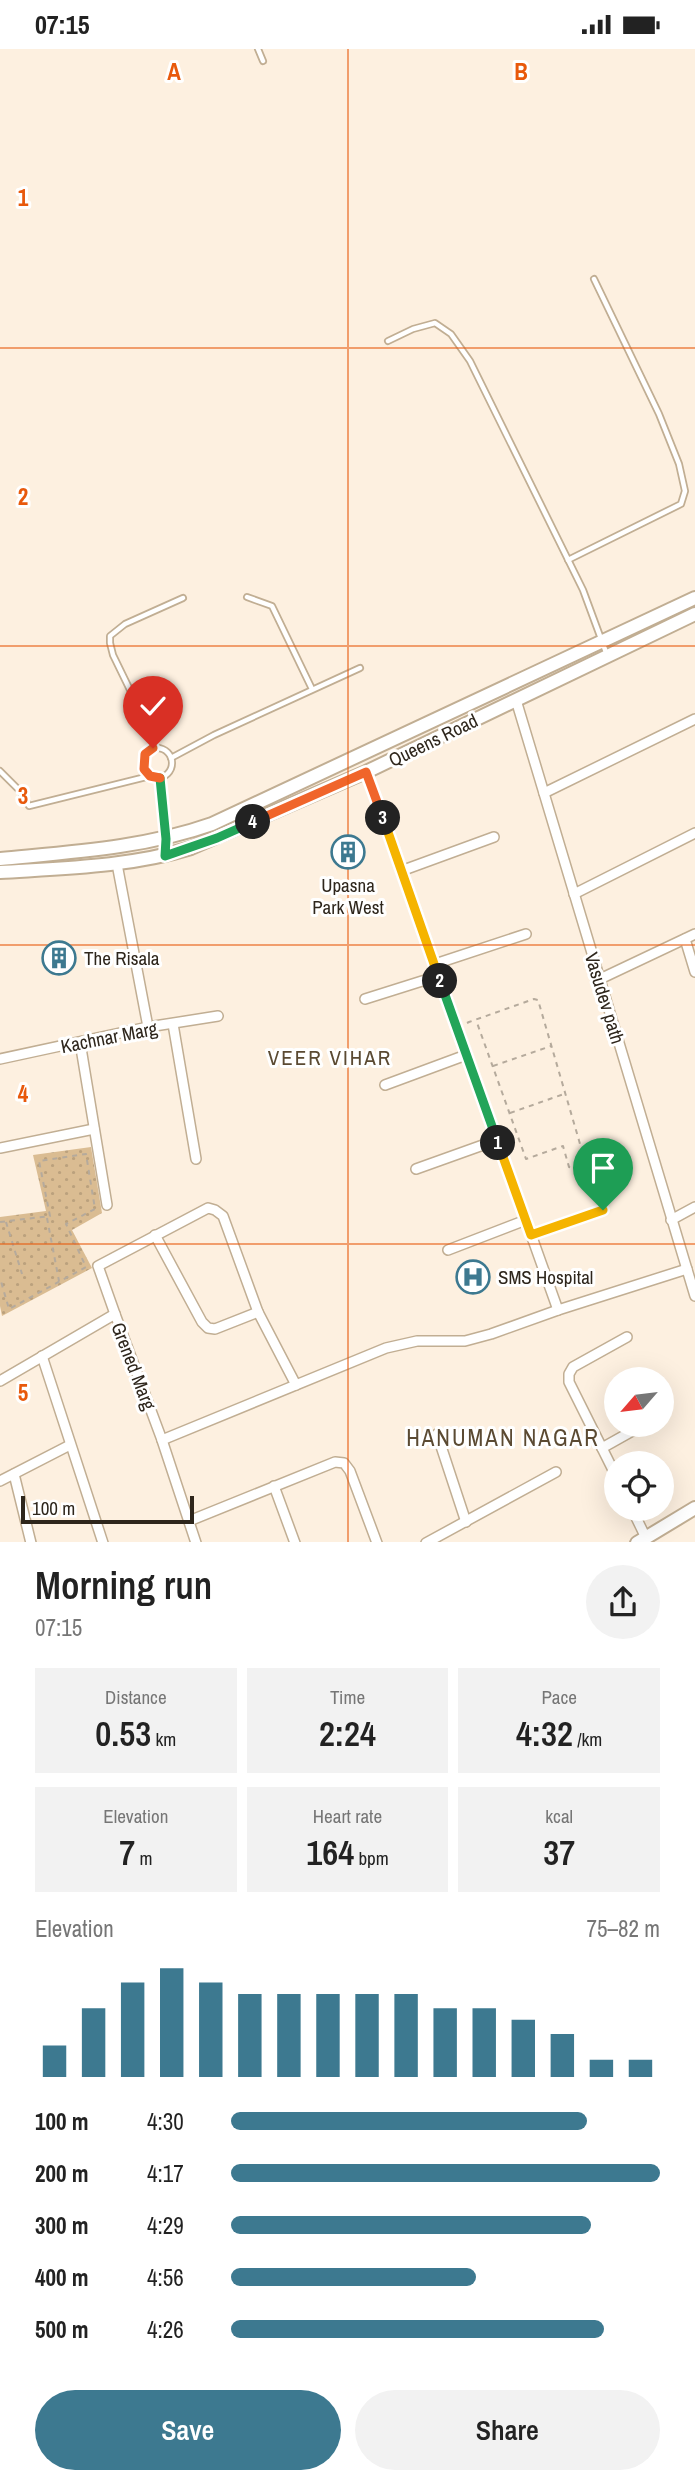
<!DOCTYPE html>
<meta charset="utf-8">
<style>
body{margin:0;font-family:"Archivo Narrow",sans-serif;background:#f2f2f2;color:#222;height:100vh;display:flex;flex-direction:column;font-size:26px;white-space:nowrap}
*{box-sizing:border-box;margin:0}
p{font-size:23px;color:#767676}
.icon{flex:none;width:38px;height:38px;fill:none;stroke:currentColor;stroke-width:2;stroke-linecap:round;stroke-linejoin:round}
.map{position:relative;height:1493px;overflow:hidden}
.drawer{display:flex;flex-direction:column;background:#fff;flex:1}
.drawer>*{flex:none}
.needle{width:46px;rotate:242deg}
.controls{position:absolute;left:604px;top:1318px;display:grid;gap:14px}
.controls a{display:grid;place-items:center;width:70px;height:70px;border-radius:50%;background:#fff;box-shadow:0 7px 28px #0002;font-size:35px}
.scale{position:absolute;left:21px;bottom:18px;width:173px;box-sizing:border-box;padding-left:7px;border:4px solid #2e261c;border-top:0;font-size:19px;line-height:24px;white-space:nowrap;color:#2e261c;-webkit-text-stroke:5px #fff;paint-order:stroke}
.pin{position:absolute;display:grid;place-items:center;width:60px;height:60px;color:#fff;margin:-72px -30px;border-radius:50% 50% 50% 0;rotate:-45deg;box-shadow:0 0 7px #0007}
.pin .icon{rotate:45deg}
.km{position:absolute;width:35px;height:35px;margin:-18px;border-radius:50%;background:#222;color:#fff;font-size:19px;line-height:35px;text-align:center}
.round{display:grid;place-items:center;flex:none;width:74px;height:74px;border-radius:37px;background:#f2f2f2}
.headline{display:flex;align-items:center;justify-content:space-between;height:119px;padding:0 35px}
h1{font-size:38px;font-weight:600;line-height:52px}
.figures{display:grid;grid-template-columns:repeat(3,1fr);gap:10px;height:119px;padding:7px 35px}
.figures div{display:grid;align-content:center;border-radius:0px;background:#f2f2f2;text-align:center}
.figures b{font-size:35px;font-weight:600}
.figures small{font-size:19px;font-weight:400}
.figures p{font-size:19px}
.chart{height:196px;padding:14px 35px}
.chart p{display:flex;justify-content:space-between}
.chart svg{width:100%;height:126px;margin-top:7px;stroke:#3d7990;stroke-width:6}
.cta{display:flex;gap:14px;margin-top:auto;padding:14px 35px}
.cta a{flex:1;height:80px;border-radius:42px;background:#3d7990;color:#fff;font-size:28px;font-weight:600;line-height:80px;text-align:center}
.cta a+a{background:#f2f2f2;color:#222}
ul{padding:0 35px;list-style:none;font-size:23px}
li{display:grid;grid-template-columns:112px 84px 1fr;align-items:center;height:52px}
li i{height:18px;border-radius:9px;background:#3d7990}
.status{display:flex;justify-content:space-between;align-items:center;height:49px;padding:0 35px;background:#fff;direction:ltr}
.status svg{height:19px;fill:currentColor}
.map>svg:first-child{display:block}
.park{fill:url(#park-dots)}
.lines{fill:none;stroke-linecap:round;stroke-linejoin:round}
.lane-casing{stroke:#c1ae93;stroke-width:8}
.street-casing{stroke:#c1ae93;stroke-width:12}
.secondary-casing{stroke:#c1ae93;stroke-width:16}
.path{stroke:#b5aa9c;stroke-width:2;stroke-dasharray:5 5;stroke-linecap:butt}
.lane{stroke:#fff;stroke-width:4.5}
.street{stroke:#fff;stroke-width:9}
.secondary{stroke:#fff;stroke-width:12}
.split-1-casing{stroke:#fff;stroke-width:14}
.split-2-casing{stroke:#fff;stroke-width:14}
.split-3-casing{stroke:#fff;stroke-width:14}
.split-4-casing{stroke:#fff;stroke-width:14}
.split-5-casing{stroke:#fff;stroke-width:14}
.split-6-casing{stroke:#fff;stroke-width:14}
.split-1{stroke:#f5b400;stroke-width:9}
.split-2{stroke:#22a559;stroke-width:9}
.split-3{stroke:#f5b400;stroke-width:9}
.split-4{stroke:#f0652b;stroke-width:9}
.split-5{stroke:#22a559;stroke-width:9}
.split-6{stroke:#f0652b;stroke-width:9}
.grid{fill:none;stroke:#e8590c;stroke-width:2;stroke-opacity:0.55}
.labels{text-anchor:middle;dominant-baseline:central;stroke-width:6;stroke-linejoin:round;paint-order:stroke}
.street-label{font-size:19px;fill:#2e261c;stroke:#fff}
.poi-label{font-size:19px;fill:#2e261c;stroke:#fff;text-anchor:start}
.neighbourhood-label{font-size:21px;letter-spacing:2px;fill:#5b4a32;stroke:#fff}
.quarter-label{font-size:23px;letter-spacing:2px;fill:#5b4a32;stroke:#fff}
.grid-label{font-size:23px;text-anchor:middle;font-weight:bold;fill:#e8590c;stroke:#fff;stroke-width:6;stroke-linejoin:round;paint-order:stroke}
</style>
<div class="status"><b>07:15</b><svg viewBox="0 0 49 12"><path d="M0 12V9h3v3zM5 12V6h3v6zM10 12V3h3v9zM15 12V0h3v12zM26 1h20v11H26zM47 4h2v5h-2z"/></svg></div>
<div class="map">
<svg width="695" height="1494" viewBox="0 0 695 1494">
<defs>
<pattern id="park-dots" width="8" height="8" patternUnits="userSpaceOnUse" patternTransform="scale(1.75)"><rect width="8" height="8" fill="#dabc92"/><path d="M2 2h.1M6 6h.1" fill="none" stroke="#bba17d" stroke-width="1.8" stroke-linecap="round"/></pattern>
</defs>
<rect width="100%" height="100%" fill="#fdf0e0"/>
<polygon class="park" points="91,1098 102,1164 72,1181 92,1219 2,1267 0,1257 0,1168 46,1162 33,1106"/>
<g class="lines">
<defs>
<g id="lane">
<polyline points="258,0 263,12"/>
<polyline points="388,292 413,280 435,274 451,285 470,312 583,541 607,606"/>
<polyline points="568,511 681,455 685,442 679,415 659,365 594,230"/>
<polyline points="247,548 272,557 312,640"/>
<polyline points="153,699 149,680 113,606 110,594 110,587 125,575 183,549"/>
<circle cx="157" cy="714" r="15"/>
<polyline points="171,709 214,686 360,619"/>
<polyline points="0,722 21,743 29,757 150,727"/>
<polyline points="160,728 165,802"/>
</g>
<g id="street">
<polyline points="516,651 695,1247"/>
<polyline points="366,723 558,1261"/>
<polyline points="544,744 695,670"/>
<polyline points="117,815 148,978"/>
<polyline points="401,822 494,788"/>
<polyline points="574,845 695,784"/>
<polyline points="685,890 695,923"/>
<polyline points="435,915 526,885"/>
<polyline points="600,930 695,885"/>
<polyline points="365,950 438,927"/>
<polyline points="173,975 196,1110"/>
<polyline points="80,993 107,1156"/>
<polyline points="0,1010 148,978 218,967"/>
<polyline points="385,1036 466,1006"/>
<polyline points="0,1099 94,1080"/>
<polyline points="416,1120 497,1091"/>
<polyline points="671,1171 695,1158"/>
<polyline points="155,1186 202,1273 208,1279 215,1280 258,1263"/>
<polyline points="531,1186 603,1161"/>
<polyline points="448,1201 526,1171"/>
<polyline points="115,1265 98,1217 208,1159 215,1161 223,1167 258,1263 296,1336"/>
<polyline points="42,1307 103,1494"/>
<polyline points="0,1332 115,1265 162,1391 196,1494"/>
<polyline points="437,1385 466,1473"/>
<polyline points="162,1391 386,1299 417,1292 465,1292 491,1285 558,1261 687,1220"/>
<polyline points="602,1399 643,1376"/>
<polyline points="14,1425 31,1494"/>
<polyline points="616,1427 569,1333 569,1325 573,1318 627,1288"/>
<polyline points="0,1432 70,1396"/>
<polyline points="274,1437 295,1494"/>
<polyline points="632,1460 646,1489"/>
<polyline points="189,1472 335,1413 344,1414 350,1422 377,1494"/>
<polyline points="426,1494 556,1423"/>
</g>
<g id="secondary">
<path d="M 0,810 C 72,803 144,799 212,775 L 695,549"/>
<path d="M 0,823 C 64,819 129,818 191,799 L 366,723 L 695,565"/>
<polyline points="637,1494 695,1459"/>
</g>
</defs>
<use href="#lane" class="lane-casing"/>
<use href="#street" class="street-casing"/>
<use href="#secondary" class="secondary-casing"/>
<g class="path">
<polyline points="467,974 469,973 534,950 538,951 585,1112 574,1119 569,1118 563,1097 526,1110 476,971"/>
<polyline points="493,1017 551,997"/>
<polyline points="510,1064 564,1045"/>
<polyline points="47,1169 59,1232"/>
<polyline points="0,1173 50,1167 39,1112 86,1105 95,1160 66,1175 86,1218 9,1260 0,1229"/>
<polyline points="6,1173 22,1225"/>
</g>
<use href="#lane" class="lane"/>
<use href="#street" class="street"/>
<use href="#secondary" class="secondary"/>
</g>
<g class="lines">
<defs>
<polyline id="split-1" points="498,1094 531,1186 603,1161"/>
<polyline id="split-2" points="440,932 498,1094"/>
<polyline id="split-3" points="383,769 440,932"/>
<polyline id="split-4" points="253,773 366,723 383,769"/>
<polyline id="split-5" points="160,729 166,790 165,807 217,789 253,773"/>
<polyline id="split-6" points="153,699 145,705 144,720 150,727 160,729"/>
</defs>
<use href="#split-1" class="split-1-casing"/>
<use href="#split-2" class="split-2-casing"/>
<use href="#split-3" class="split-3-casing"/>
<use href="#split-4" class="split-4-casing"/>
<use href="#split-5" class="split-5-casing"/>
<use href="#split-6" class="split-6-casing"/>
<use href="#split-1" class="split-1"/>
<use href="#split-2" class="split-2"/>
<use href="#split-3" class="split-3"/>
<use href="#split-4" class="split-4"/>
<use href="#split-5" class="split-5"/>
<use href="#split-6" class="split-6"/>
</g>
<path class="grid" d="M 348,0 L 348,1494M 0,299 L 695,299M 0,597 L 695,597M 0,896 L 695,896M 0,1195 L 695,1195"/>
<defs>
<symbol id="building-ring" viewBox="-11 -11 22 22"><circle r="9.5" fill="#fff" stroke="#3d7990" stroke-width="1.5"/><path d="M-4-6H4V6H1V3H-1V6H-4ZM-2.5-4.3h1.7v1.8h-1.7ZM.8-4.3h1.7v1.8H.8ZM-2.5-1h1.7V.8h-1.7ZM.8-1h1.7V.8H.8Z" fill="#3d7990"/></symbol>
<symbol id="hospital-ring" viewBox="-11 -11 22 22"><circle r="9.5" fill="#fff" stroke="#3d7990" stroke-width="1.5"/><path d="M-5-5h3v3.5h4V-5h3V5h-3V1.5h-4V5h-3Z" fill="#3d7990"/></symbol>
</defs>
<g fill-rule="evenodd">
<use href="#building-ring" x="329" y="784" width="38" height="38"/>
<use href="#building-ring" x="40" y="890" width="38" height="38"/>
<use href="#hospital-ring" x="454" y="1209" width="38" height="38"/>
</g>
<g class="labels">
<g class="street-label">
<text transform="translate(433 691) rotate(-26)">Queens Road</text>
<text transform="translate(605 949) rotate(73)">Vasudev path</text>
<text transform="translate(109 988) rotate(-11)">Kachnar Marg</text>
<text transform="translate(134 1317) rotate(69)">Grened Marg</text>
</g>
<g class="poi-label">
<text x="348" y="836" text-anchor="middle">Upasna<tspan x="348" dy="22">Park West</tspan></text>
<text x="84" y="909">The Risala</text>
<text x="498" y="1228">SMS Hospital</text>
</g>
<g class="neighbourhood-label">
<text x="330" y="1008">VEER VIHAR</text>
</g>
<g class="quarter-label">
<text x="503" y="1388">HANUMAN NAGAR</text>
</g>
</g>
<g class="grid-label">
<text x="174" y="31">A</text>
<text x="521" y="31">B</text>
<text x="23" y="157">1</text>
<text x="23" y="456">2</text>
<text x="23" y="755">3</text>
<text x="23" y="1053">4</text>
<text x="23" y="1352">5</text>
</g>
</svg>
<div class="controls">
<a><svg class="needle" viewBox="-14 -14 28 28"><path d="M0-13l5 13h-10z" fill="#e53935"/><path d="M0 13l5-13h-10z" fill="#767676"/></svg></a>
<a><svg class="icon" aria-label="locate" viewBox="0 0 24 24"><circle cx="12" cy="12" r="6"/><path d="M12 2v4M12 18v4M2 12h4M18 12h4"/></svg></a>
</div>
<div class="scale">100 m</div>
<div class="pin" style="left:603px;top:1161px;background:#1e9e55"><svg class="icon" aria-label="arrive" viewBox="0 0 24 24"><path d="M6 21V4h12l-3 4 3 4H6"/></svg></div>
<div class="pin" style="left:153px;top:699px;background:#d93025"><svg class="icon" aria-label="check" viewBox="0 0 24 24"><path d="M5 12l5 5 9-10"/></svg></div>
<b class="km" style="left:498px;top:1094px">1</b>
<b class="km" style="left:440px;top:932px">2</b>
<b class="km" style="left:383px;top:769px">3</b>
<b class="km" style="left:253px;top:773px">4</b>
</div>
<section class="drawer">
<div class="headline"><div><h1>Morning run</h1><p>07:15</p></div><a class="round"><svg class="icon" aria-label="share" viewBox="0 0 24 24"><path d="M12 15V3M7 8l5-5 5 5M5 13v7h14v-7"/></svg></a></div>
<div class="figures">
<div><p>Distance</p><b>0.53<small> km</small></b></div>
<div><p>Time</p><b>2:24</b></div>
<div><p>Pace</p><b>4:32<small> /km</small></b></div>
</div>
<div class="figures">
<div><p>Elevation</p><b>7<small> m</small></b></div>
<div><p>Heart rate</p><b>164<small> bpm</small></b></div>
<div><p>kcal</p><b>37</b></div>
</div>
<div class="chart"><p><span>Elevation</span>75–82 m</p>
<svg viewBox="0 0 160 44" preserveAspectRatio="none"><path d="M5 44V33M15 44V20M25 44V11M35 44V6M45 44V11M55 44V15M65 44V15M75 44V15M85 44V15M95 44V15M105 44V20M115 44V20M125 44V24M135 44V29M145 44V38M155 44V38"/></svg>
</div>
<ul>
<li><b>100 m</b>4:30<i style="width:83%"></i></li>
<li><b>200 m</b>4:17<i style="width:100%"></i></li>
<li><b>300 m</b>4:29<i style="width:84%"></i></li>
<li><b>400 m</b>4:56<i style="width:57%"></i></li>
<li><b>500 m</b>4:26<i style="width:87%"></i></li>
</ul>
<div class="cta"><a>Save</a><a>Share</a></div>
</section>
